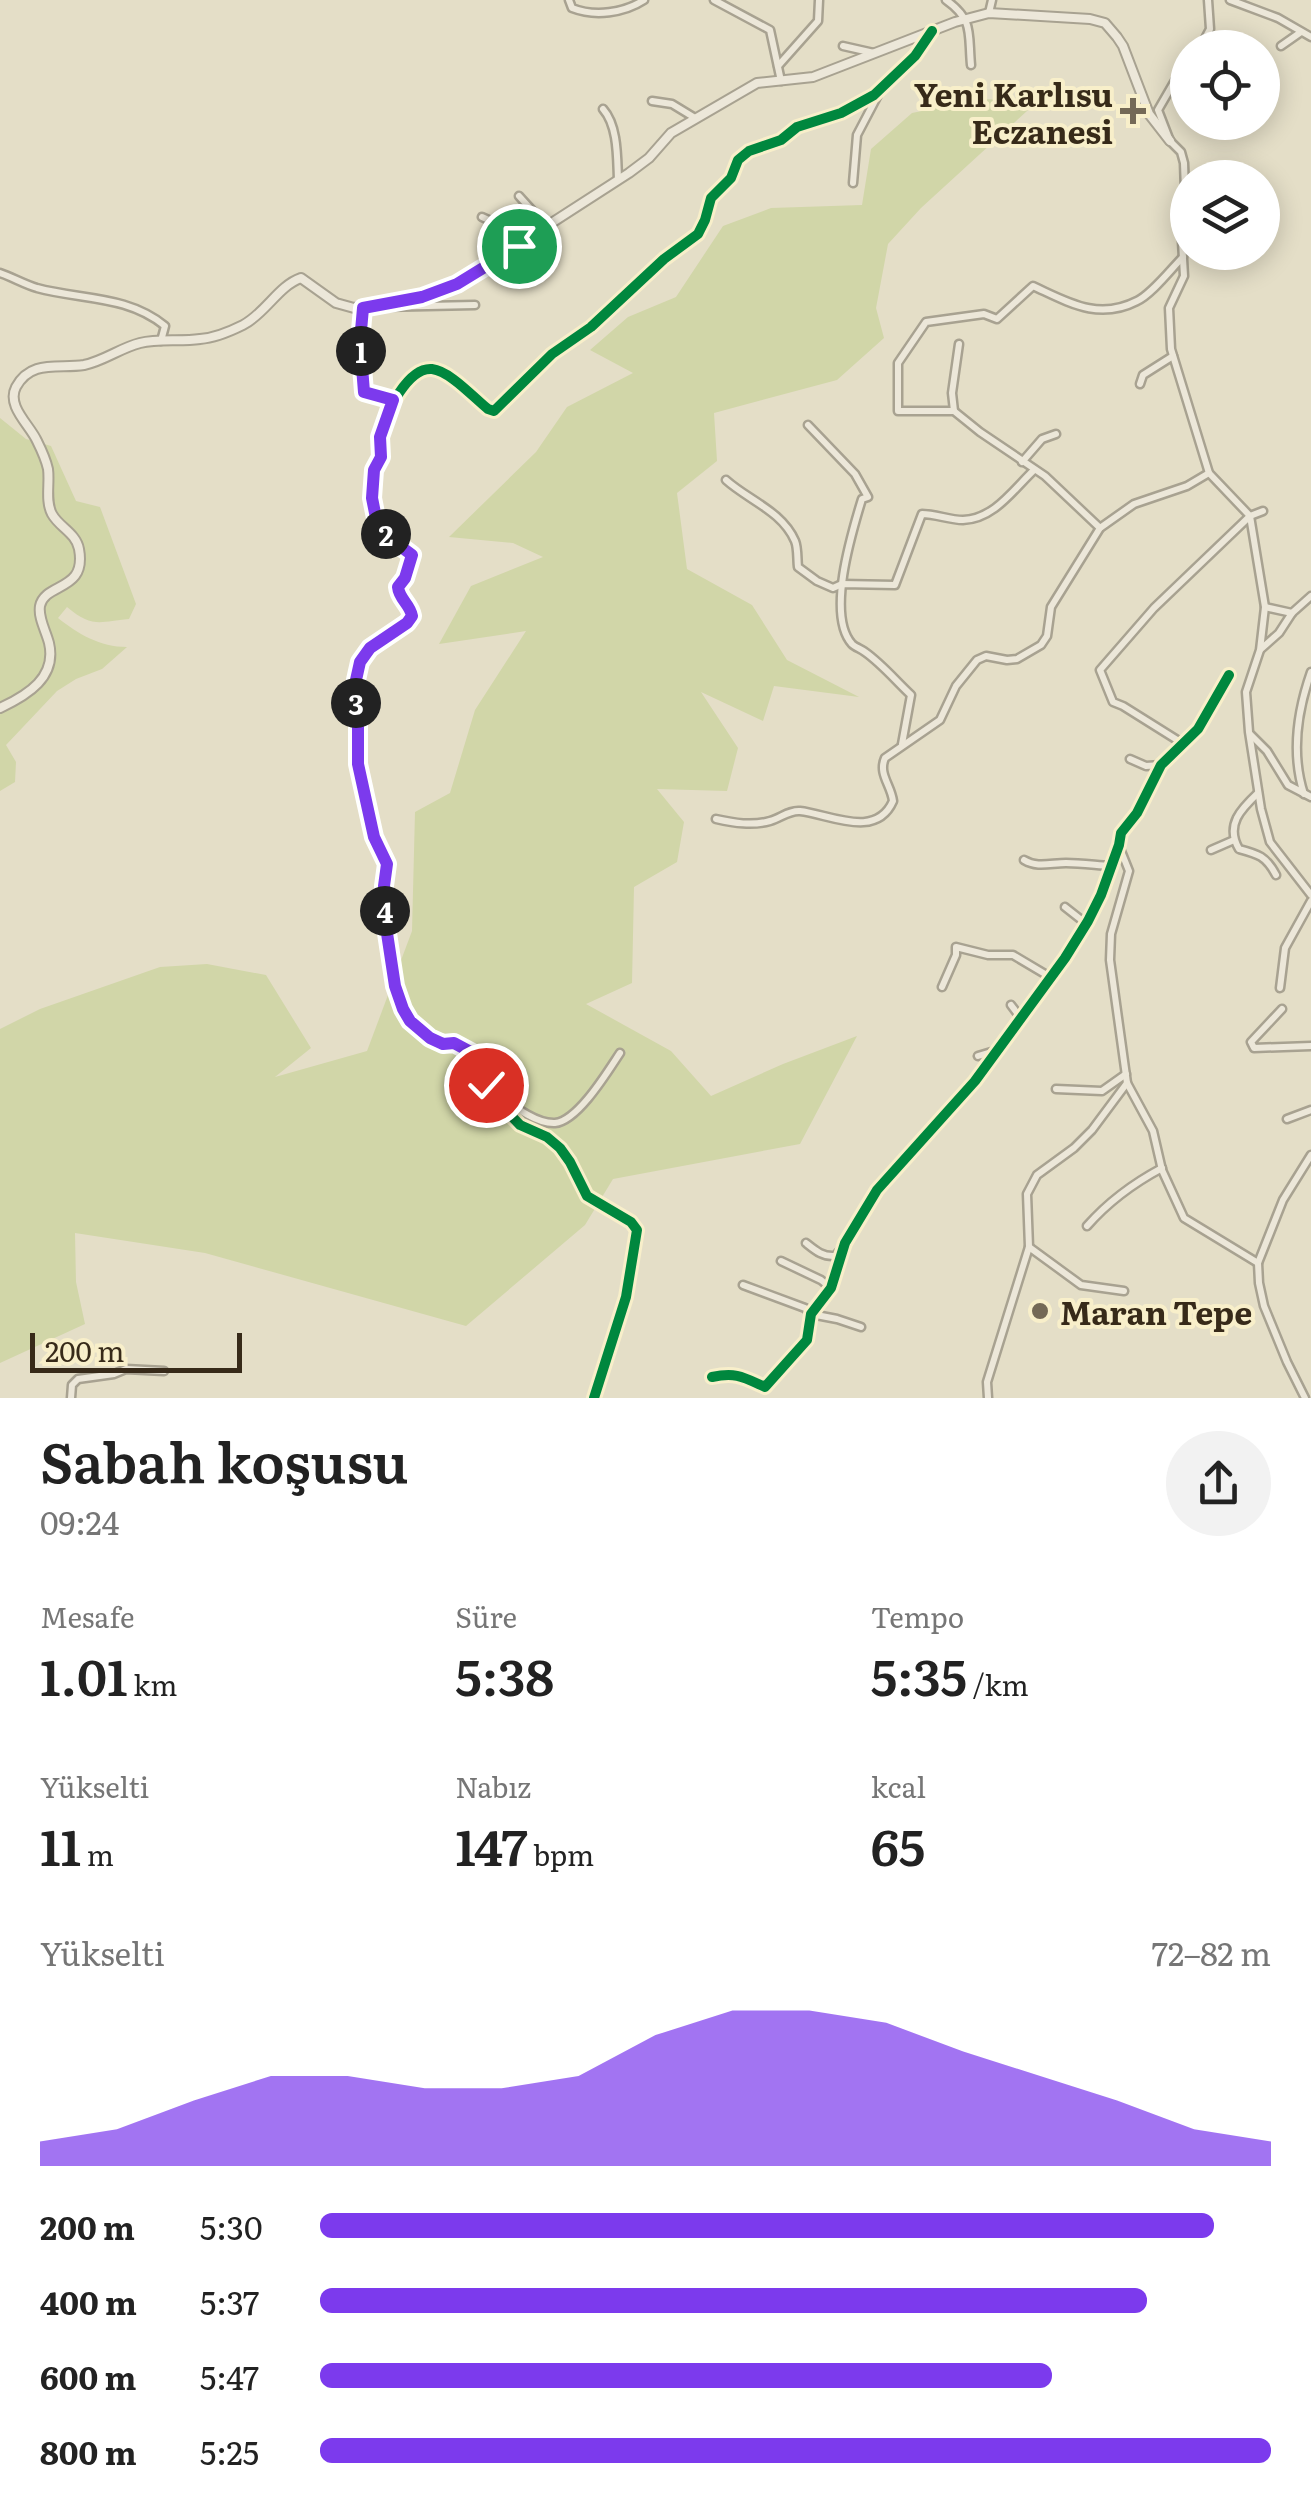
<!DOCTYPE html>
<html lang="tr">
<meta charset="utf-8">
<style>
body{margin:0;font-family:Literata,serif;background:#f2f2f2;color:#222;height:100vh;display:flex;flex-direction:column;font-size:38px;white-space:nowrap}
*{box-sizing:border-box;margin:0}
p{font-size:32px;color:#767676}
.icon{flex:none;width:55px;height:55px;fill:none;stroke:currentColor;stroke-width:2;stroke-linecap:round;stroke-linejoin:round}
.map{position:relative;height:1398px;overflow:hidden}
.panel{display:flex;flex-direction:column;background:#fff;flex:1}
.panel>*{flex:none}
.buttons{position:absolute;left:1170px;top:30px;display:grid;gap:20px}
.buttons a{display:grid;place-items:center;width:110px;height:110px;border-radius:50%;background:#fff;box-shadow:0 5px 25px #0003;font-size:50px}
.scale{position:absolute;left:30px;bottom:25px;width:212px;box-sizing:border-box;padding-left:10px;border:5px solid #372a19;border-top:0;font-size:28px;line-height:35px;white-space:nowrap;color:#372a19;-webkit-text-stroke:8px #f8efca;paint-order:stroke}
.pin{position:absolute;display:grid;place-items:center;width:85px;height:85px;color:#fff;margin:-42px;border:5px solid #fff;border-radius:50%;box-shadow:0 2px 10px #0007}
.km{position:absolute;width:50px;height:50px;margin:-25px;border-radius:50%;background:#222;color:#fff;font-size:28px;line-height:50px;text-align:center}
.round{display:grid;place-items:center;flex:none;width:105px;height:105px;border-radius:52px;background:#f2f2f2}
.head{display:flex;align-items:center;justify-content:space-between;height:170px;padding:0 40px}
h1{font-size:55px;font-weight:600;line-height:75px}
.stats{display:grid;grid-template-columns:repeat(3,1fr);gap:15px;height:170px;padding:10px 40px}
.stats div{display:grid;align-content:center}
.stats b{font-size:50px;font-weight:600}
.stats small{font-size:28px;font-weight:400}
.stats p{font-size:28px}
.chart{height:280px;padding:20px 40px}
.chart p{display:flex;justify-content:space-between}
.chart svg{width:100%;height:180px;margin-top:10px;fill:#7c3aed;opacity:.7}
ul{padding:0 40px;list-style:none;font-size:32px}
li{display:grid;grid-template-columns:160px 120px 1fr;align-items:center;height:75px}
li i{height:25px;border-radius:12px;background:#7c3aed}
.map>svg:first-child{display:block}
.green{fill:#d1d6a8}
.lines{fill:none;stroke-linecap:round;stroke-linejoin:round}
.minor-casing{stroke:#a8a291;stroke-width:11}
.tertiary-casing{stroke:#a8a291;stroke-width:12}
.minor{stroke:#ece7d9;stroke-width:6}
.tertiary{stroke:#ece7d9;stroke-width:8}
.cycleway-casing{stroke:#f8efca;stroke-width:16}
.cycleway{stroke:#00873e;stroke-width:10}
.route-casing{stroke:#fff;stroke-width:20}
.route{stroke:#7c3aed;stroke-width:12}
.poi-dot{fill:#746956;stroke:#f8efca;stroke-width:4}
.labels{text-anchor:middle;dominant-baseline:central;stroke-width:8;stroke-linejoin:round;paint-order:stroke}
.poi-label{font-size:32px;font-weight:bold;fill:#372a19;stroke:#f8efca;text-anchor:end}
</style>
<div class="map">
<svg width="1311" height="1398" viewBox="0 0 1311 1398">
<rect width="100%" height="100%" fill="#e4dec7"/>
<g class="green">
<polygon points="980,99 1038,101 921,208 888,244 876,308 884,338 837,380 714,413 717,461 677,493 687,569 752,605 787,660 859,697 774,686 763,721 701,692 738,748 727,791 657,789 684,822 677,862 634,887 632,983 586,1004 671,1051 711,1096 783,1064 857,1036 800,1144 613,1179 585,1225 466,1326 205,1253 75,1233 76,1282 85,1324 0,1363 0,1029 40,1009 160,967 207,964 266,975 311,1048 275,1077 367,1051 412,931 415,812 450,793 475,710 526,631 439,644 471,586 543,557 513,543 449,537 536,452 567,407 633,373 590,350 628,317 676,297 723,226 771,208 862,205 871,149 912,113"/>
<path d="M 0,418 L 26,439 L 51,446 L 76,501 L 100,507 L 136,604 L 129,619 C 99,622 92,628 67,607 L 58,618 C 78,634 100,647 127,647 L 102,669 L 76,679 L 57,691 L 6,745 L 16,762 L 15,782 L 0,791 Z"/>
</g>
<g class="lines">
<defs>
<g id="minor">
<path d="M 569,0 L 572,8 C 595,17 624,13 644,0"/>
<polyline points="714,0 770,30 781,81"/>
<path d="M 946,0 C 974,20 968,33 971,65"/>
<polyline points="1230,0 1278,18 1311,37"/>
<polyline points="989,13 992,0"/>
<polyline points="843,46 874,53"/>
<polyline points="1281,46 1301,32"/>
<polyline points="1200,48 1210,29 1208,0"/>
<polyline points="778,66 818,21 819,0"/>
<polyline points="1188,66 1180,72 1158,110 1170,141 1181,152 1184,163 1185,191 1181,224 1184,276 1169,308 1171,349 1209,473 1250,516 1265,607 1260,650 1246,692 1249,732 1261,809 1270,842 1311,895"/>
<polyline points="652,101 672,104 695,118"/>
<path d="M 603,109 C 618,126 617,157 618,179"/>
<polyline points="853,183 857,135 878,95"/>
<polyline points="519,196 547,227"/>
<polyline points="482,217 493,222 518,245"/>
<path d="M 0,273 C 12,277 24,284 37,288 C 81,300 127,295 165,326 L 161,341"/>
<polyline points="379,307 475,305"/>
<polyline points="367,308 363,308 360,342 363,392 393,400"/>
<polyline points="1140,384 1143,375 1173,356"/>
<polyline points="954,411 952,393 959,344"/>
<path d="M 808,425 L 855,474 L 868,497 L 862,499 C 852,532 826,615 852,644 C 855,647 861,649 865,652 C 882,664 896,681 911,695 L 902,744"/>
<polyline points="1022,462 1042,439 1056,434"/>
<path d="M 726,480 C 748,500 782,511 795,541 C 798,548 797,559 798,567 L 817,581 L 833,588 L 842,584 L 895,585 L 922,514 C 936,514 949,520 963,520 C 994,519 1013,490 1034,470"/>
<path d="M 1100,528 L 1045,476 L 980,432 L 954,411 L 898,411 L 898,363 L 926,322 L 984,314 L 997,319 L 1033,286 C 1068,302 1098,321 1137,301 C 1152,294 1171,269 1183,257"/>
<polyline points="1265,607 1292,613"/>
<polyline points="1261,649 1279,633 1292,613 1311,596"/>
<polyline points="1251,735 1267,751 1288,785 1311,797"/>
<polyline points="1182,743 1123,706 1113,702 1100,670 1154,608 1250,516 1263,511"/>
<polyline points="1130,759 1146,766 1161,765"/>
<path d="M 1258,793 C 1241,809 1225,825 1239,849 C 1258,854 1266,856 1276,875"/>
<path d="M 1304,794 C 1291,754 1297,712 1311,672"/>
<path d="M 716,819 C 734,823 752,826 770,821 C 781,818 789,810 800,811 C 829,814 876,840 893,801 C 891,785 878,774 885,758 L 940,720 L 956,686 L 977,660 L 986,656 L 1007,660 L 1017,659 L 1041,645 L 1047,636 L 1051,607 L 1100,528 L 1134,504 L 1187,486 L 1209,473"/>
<polyline points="1119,846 1129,871 1111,934 1110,960 1127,1083 1153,1131 1162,1170 1184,1218 1258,1263"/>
<polyline points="1211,850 1234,840"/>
<path d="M 1024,860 C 1037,868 1051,863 1066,863 C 1080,863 1095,865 1110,866"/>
<polyline points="1065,907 1084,922 1087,921"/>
<polyline points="942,987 956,955 956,947 988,955 1013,955 1050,977"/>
<polyline points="1280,988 1285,948 1311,901"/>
<polyline points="1011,1005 1017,1013 1023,1016"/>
<polyline points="1282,1009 1251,1042 1254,1048 1311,1046"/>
<polyline points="978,1056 998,1050"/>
<path d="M 491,1089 C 508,1101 533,1124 555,1123 C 578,1121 608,1071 620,1053"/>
<polyline points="1056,1089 1102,1091 1126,1074"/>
<polyline points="1287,1119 1311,1110"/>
<path d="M 1087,1226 C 1109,1201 1132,1184 1162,1168"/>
<path d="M 806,1243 C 816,1251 823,1257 835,1256 L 842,1248"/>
<polyline points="1029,1247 1081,1285 1124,1291"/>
<polyline points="781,1261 821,1280 831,1288"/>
<polyline points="743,1285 805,1308 811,1314 837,1319 861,1327"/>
<path d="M 712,1377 C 736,1372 743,1377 765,1387 L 807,1340 L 811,1314 L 831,1288 L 845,1243 L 877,1190 L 975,1081 L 1065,958 L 1088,921 L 1101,895 L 1119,845 L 1121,833 L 1137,813 L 1161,765 L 1198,729 L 1229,675"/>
<polyline points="71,1398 72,1385 78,1379 114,1374 126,1369 164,1371"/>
<path d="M 594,1398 L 626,1297 L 637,1230 L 631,1222 L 587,1196 L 570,1162 L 560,1148 L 547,1137 L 520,1125 L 497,1101 L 486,1085 L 485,1068 L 480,1057 L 454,1043 L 443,1044 L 431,1038 L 411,1021 L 403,1009 L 395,986 L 385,920 L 384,886 L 387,865 L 374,837 L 357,763 L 359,717 L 356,680 L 360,662 L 370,648 L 407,623 L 412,616 C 410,604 400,599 398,587 L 405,578 L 412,555 C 401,545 384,537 378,523 C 370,509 370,484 375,469 C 377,463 380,462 381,455 C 383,447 380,440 382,432 C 386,412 408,367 432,369 C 450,371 474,398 488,409 L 494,411 L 552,354 L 591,327 L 664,259 L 698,234 L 705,220 L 711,198 L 731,178 L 738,160 L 749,151 L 781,140 L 797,127 L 841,113 L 874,95 L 915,56 L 931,32"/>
<polyline points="988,1398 987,1382 1029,1247 1027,1194 1037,1175 1074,1148 1092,1130 1127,1083"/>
<polyline points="1305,1398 1287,1362 1264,1306 1259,1283 1258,1263 1283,1200 1311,1155"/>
</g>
<path id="tertiary" d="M 0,708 C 28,695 57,677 49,643 C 46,631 38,618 40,606 C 45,582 87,592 79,549 C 76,533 59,527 52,514 C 45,501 50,483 48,469 C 46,460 41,449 37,441 C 30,425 6,406 16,387 C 31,359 59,369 84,365 C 104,361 120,348 140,343 C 159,338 180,342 200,339 C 214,338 231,331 243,325 C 266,313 278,286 301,278 L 336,303 L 354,308 L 422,297 L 457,284 L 629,173 L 649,158 L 671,133 L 757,83 L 813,77 L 955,22 L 989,13 L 1090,19 L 1105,23 L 1117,37 L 1123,46 L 1149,114 L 1170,141"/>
</defs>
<use href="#minor" class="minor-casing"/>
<use href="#tertiary" class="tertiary-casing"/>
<use href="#minor" class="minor"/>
<use href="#tertiary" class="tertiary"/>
<defs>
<g id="cycleway">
<path d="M 712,1377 C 736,1372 743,1377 765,1387 L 807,1340 L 811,1314 L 831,1288 L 845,1243 L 877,1190 L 975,1081 L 1065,958 L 1088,921 L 1101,895 L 1119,845 L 1121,833 L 1137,813 L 1161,765 L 1198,729 L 1229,675"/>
<path d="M 594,1398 L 626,1297 L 637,1230 L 631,1222 L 587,1196 L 570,1162 L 560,1148 L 547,1137 L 520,1125 L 497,1101 L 486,1085 L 485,1068 L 480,1057 L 454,1043 L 443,1044 L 431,1038 L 411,1021 L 403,1009 L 395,986 L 385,920 L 384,886 L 387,865 L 374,837 L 357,763 L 359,717 L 356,680 L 360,662 L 370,648 L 407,623 L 412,616 C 410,604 400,599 398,587 L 405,578 L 412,555 C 401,545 384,537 378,523 C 370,509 370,484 375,469 C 377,463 380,462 381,455 C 383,447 380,440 382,432 C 386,412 408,367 432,369 C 450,371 474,398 488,409 L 494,411 L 552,354 L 591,327 L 664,259 L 698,234 L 705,220 L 711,198 L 731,178 L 738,160 L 749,151 L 781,140 L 797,127 L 841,113 L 874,95 L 915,56 L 932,31"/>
</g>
</defs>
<use href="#cycleway" class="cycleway-casing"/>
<use href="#cycleway" class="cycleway"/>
</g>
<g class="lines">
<defs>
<path id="route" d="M 486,1085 L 484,1068 L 480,1057 L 454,1043 L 443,1044 L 430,1038 L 410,1021 L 403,1009 L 395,986 L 385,920 L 384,886 L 387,864 L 374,837 L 358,764 L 358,717 L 356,680 L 360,662 L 370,648 L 407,623 L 412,616 C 410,604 399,599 398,587 L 405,578 L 412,555 L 388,537 L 377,523 L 372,498 L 374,470 L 381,457 L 380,437 L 393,400 L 364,392 L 360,342 L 363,308 L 422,297 L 457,284 L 519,246"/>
</defs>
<use href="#route" class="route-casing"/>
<use href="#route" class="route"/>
</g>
<g class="poi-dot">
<path d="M1128 96h10v10h10v10h-10v10h-10v-10h-10v-10h10z"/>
<circle cx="1040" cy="1311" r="10"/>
</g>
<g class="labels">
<g class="poi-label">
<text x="1113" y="93">Yeni Karlısu<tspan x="1113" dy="37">Eczanesi</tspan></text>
<text x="1060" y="1311" text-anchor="start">Maran Tepe</text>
</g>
</g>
</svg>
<div class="buttons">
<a><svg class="icon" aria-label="locate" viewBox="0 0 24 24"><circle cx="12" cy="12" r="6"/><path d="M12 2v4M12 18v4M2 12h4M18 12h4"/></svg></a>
<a><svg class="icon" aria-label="layers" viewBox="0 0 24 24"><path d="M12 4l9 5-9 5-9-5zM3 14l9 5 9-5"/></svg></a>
</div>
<div class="scale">200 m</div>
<div class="pin" style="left:519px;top:246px;background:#1e9e55"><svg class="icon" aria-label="arrive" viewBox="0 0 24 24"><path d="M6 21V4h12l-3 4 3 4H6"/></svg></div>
<div class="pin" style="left:486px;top:1085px;background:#d93025"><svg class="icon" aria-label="check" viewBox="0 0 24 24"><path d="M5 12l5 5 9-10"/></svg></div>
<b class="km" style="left:361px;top:351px">1</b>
<b class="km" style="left:386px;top:534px">2</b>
<b class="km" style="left:356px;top:703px">3</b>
<b class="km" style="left:385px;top:911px">4</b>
</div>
<section class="panel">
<div class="head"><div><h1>Sabah koşusu</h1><p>09:24</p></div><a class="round"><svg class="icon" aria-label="share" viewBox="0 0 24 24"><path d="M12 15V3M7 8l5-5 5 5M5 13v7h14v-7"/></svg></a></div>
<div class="stats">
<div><p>Mesafe</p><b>1.01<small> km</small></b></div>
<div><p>Süre</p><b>5:38</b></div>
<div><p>Tempo</p><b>5:35<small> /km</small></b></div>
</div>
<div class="stats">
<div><p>Yükselti</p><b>11<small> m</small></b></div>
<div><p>Nabız</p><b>147<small> bpm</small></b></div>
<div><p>kcal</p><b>65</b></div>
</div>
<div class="chart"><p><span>Yükselti</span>72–82 m</p>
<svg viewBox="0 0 160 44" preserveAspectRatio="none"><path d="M0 44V38L10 35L20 28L30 22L40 22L50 25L60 25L70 22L80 12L90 6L100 6L110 9L120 16L130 22L140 28L150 35L160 38V44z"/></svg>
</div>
<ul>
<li><b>200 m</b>5:30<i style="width:94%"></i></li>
<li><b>400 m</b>5:37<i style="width:87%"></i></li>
<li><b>600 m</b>5:47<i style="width:77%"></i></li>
<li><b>800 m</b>5:25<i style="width:100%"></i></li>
</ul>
</section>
